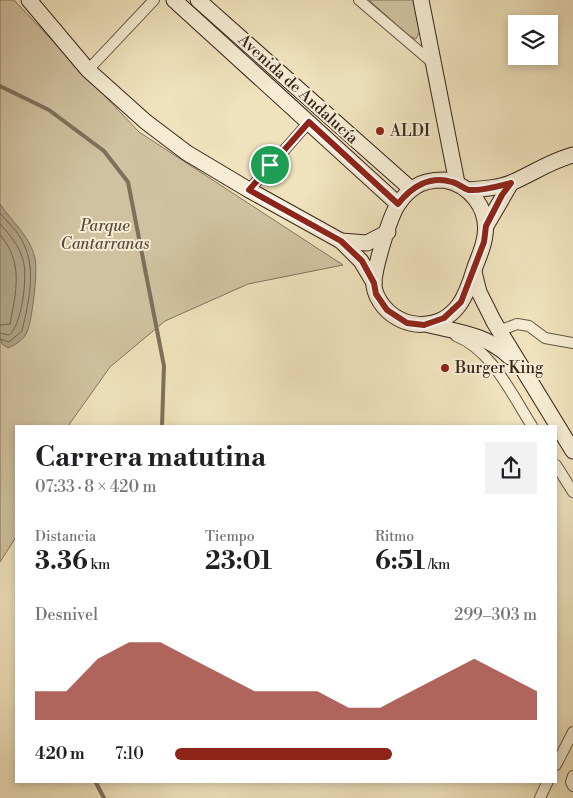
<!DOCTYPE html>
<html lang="es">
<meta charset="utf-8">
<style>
body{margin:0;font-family:"Libre Bodoni",serif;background:#f2f2f2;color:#202124;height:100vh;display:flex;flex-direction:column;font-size:19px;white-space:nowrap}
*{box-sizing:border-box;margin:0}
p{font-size:16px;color:#757577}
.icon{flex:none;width:28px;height:28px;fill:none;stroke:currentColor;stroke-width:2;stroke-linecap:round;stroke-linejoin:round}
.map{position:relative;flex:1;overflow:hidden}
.panel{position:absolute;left:15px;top:425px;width:542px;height:358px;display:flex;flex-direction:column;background:#fff;border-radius:0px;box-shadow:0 2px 8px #0003}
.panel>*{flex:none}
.tools{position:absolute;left:508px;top:15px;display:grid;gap:10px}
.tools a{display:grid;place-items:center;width:50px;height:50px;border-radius:0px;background:#fff;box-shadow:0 2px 8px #0003;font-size:25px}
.pin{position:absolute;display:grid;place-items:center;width:42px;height:42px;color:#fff;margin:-21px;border:2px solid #fff;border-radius:50%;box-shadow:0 1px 5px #0007}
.round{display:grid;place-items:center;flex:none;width:52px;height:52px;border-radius:0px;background:#f2f2f2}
.head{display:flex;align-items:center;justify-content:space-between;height:85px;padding:0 20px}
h1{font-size:28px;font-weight:700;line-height:38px}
.figures{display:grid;grid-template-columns:repeat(3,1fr);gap:8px;height:85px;padding:5px 20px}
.figures div{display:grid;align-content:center}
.figures b{font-size:25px;font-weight:700}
.figures small{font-size:14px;font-weight:400}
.figures p{font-size:14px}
.chart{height:140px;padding:10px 20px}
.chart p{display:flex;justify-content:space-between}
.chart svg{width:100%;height:90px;margin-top:5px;fill:#8f2418;opacity:.7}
ul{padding:0 20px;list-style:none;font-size:16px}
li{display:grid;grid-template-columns:80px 60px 1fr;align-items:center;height:38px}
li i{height:12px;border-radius:6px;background:#8f2418}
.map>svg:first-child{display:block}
.green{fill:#d0c2a1;stroke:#83745e}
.water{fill:#b0a286;stroke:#7f705c}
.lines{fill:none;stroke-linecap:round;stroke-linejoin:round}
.shore{stroke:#736451;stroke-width:1}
.stream{stroke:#7f705c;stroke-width:4}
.street-casing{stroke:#645444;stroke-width:12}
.secondary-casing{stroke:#36251c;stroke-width:17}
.street{stroke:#f5ecd3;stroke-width:10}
.secondary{stroke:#f5ecd3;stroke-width:15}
.route-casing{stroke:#fff;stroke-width:10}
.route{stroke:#8f2418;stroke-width:6}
.poi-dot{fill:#8f2418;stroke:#f5ecd3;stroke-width:2}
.labels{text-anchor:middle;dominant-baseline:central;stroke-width:4;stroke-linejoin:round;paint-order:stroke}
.street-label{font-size:16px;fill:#36251c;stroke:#f5ecd3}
.poi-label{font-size:16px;fill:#36251c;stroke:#f5ecd3;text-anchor:start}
.park-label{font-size:16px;font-style:italic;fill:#5c4c3d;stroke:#f5ecd3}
</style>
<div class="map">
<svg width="573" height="798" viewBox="0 0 573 798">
<rect width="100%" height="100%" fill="#efe2bc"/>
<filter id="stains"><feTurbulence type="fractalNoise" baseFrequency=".004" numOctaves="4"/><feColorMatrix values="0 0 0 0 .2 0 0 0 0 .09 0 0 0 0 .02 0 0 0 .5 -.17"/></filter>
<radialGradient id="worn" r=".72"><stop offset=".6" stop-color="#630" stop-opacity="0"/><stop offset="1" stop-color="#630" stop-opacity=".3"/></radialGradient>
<g class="green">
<polygon points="0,0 14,0 139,132 343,265 248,284 165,321 110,367 68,426 16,426 16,537 0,562"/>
<polygon points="369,0 414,0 420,31 416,39 409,36"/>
</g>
<path class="water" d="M 0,204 C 12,222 30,236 35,258 C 38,270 32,325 26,334 C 22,341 15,345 8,348 L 2,344 L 0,337 Z"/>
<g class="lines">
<g class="shore">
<path d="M 0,213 C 6,221 15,228 20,237 C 38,266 29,300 22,331 L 9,342 L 0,339"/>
<path d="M 0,224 C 10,235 19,245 23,260 C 28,275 22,326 9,335 L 0,333"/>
<path d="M 0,235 C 24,262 16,292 10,324 L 0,325"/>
</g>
<g class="stream">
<polyline points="0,86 49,110 104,151 128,182 164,366 162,426"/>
<polyline points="95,781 104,798"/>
</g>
<defs>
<g id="street">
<polyline points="359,0 434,64"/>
<polyline points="88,70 154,0"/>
<polyline points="249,190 309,122"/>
<polyline points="499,331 517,324 529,326 545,338 573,343"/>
<path d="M 456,336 C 492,350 512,395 532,426"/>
<polyline points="556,465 573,492"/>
<polyline points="556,765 573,732"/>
<polyline points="573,776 571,782 573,786"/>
<polyline points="540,798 548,781"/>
</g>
<g id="secondary">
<polyline points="29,0 88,70 146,122 187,153 249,190 341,241 361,261 374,283"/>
<polyline points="174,0 398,204"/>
<polyline points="198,0 411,189"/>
<polyline points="421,0 457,183"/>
<path d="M 444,180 C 469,184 489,208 485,235 C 484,246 479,256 475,267 C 471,280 467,294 459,305 C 440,331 404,330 384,307 C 379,301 375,294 374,286 C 373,271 390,215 399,203 C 403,197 409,191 415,187 C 423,181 434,180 444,180 Z"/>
<path d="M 467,190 C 482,189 499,188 513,182 C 533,173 551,161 573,155"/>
<polyline points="486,226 511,183"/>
<polyline points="341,241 367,243 388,232"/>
<polyline points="474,272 479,292 494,322 573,451"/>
<path d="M 429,325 C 459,332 487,335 510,357"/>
</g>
</defs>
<use href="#street" class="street-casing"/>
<use href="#secondary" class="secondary-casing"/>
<use href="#street" class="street"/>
<use href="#secondary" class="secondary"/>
</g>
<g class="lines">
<defs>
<path id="route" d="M 309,122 L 398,204 C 411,187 430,175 452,182 C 458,183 464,189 469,190 C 483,191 498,186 511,183 L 502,195 L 486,226 L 484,242 L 461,302 L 444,318 L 424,325 L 407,323 L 387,310 L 376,294 L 374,283 L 362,261 L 341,241 L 249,190 Z"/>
</defs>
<use href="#route" class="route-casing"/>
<use href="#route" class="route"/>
</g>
<g class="poi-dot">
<circle cx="380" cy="131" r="5"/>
<circle cx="445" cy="368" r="5"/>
</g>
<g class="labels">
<g class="street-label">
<text transform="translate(298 89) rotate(42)">Avenida de Andalucía</text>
</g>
<g class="poi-label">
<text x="390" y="131">ALDI</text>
<text x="455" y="368">Burger King</text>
</g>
<g class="park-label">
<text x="105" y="226">Parque<tspan x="105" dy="18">Cantarranas</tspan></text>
</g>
</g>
<rect width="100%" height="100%" filter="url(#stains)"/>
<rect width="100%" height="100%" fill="url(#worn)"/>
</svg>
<div class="tools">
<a><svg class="icon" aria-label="layers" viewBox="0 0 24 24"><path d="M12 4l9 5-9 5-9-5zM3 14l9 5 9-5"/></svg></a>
</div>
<div class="pin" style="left:270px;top:165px;background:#1e9e55"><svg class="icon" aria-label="arrive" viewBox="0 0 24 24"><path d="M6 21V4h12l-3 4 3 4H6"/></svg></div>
<section class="panel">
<div class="head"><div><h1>Carrera matutina</h1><p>07:33 · 8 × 420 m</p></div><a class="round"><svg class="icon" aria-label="share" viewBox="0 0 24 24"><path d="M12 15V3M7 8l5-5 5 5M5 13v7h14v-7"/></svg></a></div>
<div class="figures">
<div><p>Distancia</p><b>3.36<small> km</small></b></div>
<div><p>Tiempo</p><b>23:01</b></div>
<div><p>Ritmo</p><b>6:51<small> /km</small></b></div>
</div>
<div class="chart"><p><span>Desnivel</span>299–303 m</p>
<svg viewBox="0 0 160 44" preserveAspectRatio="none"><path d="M0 44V30L10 30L20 14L30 6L40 6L50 14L60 22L70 30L80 30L90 30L100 38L110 38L120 30L130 22L140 14L150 22L160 30V44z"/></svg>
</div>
<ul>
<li><b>420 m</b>7:10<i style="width:60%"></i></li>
</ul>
</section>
</div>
